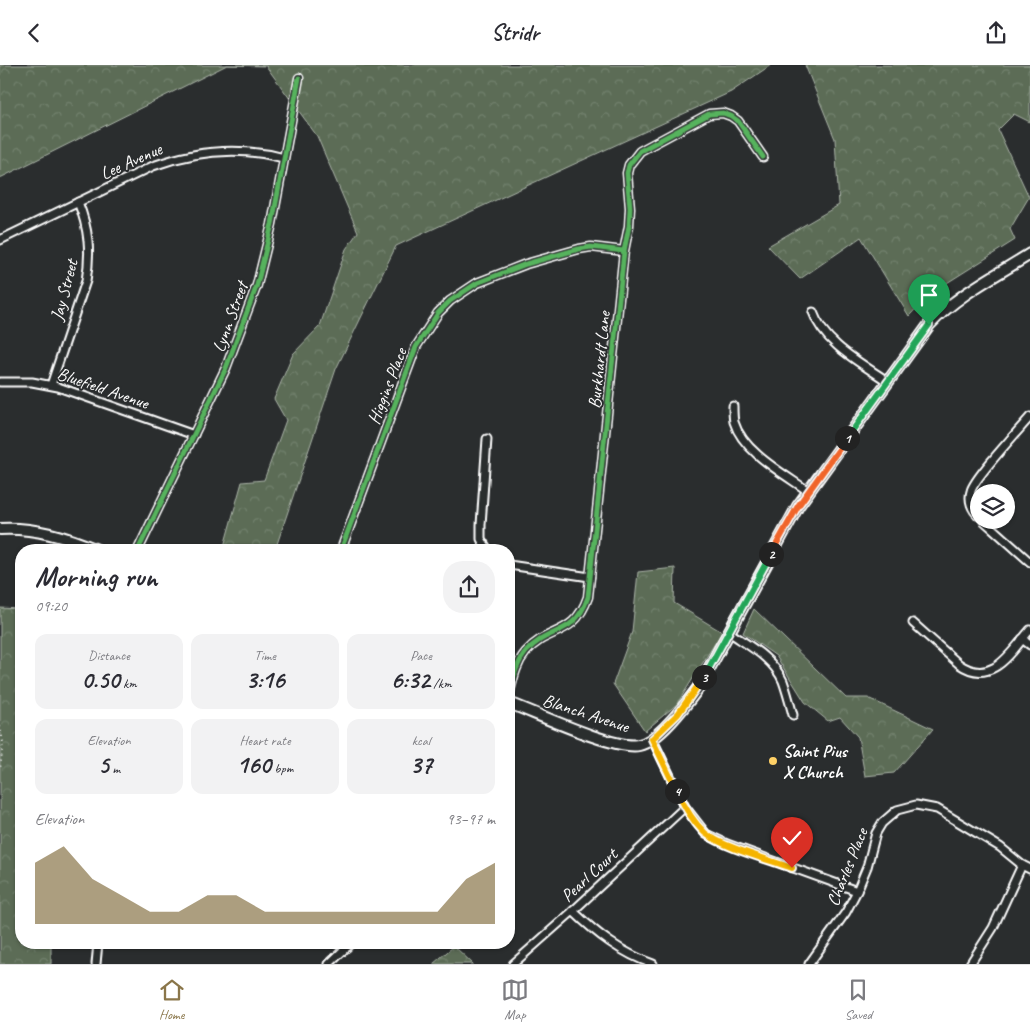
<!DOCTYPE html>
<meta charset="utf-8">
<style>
body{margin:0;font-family:Caveat,sans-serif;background:#f2f2f3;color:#2b2b33;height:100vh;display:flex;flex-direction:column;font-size:19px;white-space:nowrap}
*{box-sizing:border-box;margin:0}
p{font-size:16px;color:#7c7c81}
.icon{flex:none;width:28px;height:28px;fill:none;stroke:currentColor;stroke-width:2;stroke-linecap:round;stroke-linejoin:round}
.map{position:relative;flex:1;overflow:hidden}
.details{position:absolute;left:15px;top:479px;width:500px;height:405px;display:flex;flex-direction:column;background:#fff;border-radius:20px;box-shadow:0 1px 4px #0004}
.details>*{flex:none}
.controls{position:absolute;left:970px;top:419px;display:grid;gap:10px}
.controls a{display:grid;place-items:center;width:45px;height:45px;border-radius:50%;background:#fff;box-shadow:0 1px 4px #0004;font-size:25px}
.pin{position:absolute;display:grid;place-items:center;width:42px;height:42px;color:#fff;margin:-51px -21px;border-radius:50% 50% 50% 0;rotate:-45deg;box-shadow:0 0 5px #0007}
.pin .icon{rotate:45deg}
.km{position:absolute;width:25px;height:25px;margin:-12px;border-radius:50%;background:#222;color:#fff;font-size:14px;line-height:25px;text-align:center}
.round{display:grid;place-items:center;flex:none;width:52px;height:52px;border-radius:20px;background:#f2f2f3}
.headline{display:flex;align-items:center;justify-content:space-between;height:85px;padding:0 20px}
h1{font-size:28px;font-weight:800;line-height:38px}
.metrics{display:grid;grid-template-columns:repeat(3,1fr);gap:8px;height:85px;padding:5px 20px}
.metrics div{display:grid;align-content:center;border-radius:12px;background:#f2f2f3;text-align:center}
.metrics b{font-size:25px;font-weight:800}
.metrics small{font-size:14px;font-weight:400}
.metrics p{font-size:14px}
.chart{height:140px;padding:10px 20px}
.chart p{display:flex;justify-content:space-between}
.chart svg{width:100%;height:90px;margin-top:5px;fill:#8a764a;opacity:.7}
header{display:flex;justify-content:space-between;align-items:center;height:65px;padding:0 20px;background:#fff;font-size:22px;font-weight:800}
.menu{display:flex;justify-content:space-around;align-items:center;height:70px;border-top:1px solid #e1e1e2;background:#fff;font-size:14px;color:#7c7c81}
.menu a{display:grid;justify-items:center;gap:2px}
.menu .current{color:#8a764a}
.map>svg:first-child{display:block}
.forest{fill:url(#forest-crowns);stroke:#adb6aa}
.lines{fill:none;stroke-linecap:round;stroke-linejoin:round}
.minor-casing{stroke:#fff;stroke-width:11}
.secondary-casing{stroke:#fff;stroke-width:14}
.path{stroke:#fff;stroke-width:2;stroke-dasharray:1 4;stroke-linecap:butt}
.minor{stroke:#2a2d2e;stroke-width:7}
.secondary{stroke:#2a2d2e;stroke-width:10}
.cycleway-casing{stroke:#2a2d2e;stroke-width:8}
.cycleway{stroke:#56b35d;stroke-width:5}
.split-1-casing{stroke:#fff;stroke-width:10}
.split-2-casing{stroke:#fff;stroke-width:10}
.split-3-casing{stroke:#fff;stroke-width:10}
.split-4-casing{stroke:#fff;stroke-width:10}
.split-5-casing{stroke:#fff;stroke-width:10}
.split-1{stroke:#22a559;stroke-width:6}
.split-2{stroke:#f0652b;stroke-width:6}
.split-3{stroke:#22a559;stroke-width:6}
.split-4{stroke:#f5b400;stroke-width:6}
.split-5{stroke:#f5b400;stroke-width:6}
.poi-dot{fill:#ffd166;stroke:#2a2d2e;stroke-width:2}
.labels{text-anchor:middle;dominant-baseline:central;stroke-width:4;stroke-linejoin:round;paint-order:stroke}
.street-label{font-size:18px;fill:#fff;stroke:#2a2d2e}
.poi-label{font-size:18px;font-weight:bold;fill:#fff;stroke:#2a2d2e;text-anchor:start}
</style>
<header><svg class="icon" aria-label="back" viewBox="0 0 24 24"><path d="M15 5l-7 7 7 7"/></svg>Stridr<svg class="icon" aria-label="share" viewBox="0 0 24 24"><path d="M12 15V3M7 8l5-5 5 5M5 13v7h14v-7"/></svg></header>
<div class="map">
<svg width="1030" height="899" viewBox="0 0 1030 899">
<defs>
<pattern id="forest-crowns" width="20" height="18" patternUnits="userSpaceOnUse" patternTransform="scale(1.25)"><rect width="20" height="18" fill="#5b6c56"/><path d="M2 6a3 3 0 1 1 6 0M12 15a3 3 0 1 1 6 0" fill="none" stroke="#74826f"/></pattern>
</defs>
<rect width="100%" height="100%" fill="#2a2d2e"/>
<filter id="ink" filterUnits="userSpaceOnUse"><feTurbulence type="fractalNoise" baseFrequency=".02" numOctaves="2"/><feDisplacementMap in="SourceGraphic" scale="10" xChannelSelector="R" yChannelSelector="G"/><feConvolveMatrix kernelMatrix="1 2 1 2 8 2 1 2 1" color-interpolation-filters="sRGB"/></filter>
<g filter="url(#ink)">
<g class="forest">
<polygon points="0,0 771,0 731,27 396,181 336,304 275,485 223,485 242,417 264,415 286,355 274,334 293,289 320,261 346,184 358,167 317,71 266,1 227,0 0,113"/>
<polygon points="805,0 1030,0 1030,57 1014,49 998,65 1029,132 1010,164 1015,175 931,228 909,251 861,172 800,214 768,181 839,140 835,74"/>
<polygon points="675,503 674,538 722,567 677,639 645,666 613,619 632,567 638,507"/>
<polygon points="0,543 20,544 21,547 21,878 51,878 51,899 0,899"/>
<polygon points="754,544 846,633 868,633 933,664 894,708 865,711 858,672 840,652 828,656 805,637 776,591 743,568"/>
<polygon points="454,881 473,899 433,899"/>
</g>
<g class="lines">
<defs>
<g id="minor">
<path d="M 0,175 L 153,101 C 197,85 239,81 284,93"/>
<path d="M 813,247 C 824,279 861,298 887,316"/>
<polyline points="0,317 32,317 58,322 194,370"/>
<path d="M 51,320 L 86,216 C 91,187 89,164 78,137"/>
<path d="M 733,341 C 733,346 733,352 734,357 C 743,387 784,409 808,426"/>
<polyline points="487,374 481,460 481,474 488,485"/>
<path d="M 979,451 C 972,445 968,436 971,426 C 974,413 1018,366 1030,352"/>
<polyline points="983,455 1030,497"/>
<polyline points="138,485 226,303 257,220 272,159 299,13"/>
<polyline points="341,485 416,282 438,248 450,236 477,218 526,199 579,184 591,182 624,186"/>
<polyline points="509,500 590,512"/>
<path d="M 913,558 L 959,599 C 992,622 1011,587 1030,565"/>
<path d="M 729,567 C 749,581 773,593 783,616 C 787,627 790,639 793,650"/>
<polyline points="1022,574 1030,580"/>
<path d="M 509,630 C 513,615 515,600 526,587 C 548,561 574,573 588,532 L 624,186 L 629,161 L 630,143 L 627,108 L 629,100 L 640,86 L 709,49 L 723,48 L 731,51 L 738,56 L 763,92"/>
<polyline points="652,673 685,742 706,769 727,779 857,826"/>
<path d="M 573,846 C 597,869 621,888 653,899"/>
<polyline points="336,878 347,882"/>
<polyline points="96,899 98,878"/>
<polyline points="329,899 351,878"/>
<polyline points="513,899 573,846 685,742"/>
<polyline points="809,899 846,847 857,826 867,802 876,768 882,758 897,745 916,740 937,744 1000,782 1022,800 1030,804"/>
<polyline points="970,899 993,863 1022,800"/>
</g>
<g id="secondary">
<path d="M 0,464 C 34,462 66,472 97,485"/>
<path d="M 509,638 C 536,648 614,685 639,680 C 659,676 687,638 699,622 L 798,441 L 929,260 C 957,230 995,211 1030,189"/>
</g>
</defs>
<use href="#minor" class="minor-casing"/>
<use href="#secondary" class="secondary-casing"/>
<polyline class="path" points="0,661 3,677 0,705"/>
<use href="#minor" class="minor"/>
<use href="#secondary" class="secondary"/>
<defs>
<g id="cycleway">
<polyline points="138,485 226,303 257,220 272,159 299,13"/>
<polyline points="341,485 416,282 438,248 450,236 477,218 526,199 579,184 591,182 624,186"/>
<path d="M 509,630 C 513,615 515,600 526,587 C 548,561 574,573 588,532 L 624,186 L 629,161 L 630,143 L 627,108 L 629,100 L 640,86 L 709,49 L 723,48 L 731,51 L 738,56 L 763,92"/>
</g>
</defs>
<use href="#cycleway" class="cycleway-casing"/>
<use href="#cycleway" class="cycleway"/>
</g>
</g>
<g class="lines" filter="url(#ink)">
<defs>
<polyline id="split-1" points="847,373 929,260"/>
<polyline id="split-2" points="771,489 798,441 847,373"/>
<polyline id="split-3" points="704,612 771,489"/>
<polyline id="split-4" points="677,726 652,674 678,649 704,612"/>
<path id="split-5" d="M 677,726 C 684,741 693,757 705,768 C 722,782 770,795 792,803"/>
</defs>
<use href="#split-1" class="split-1-casing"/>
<use href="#split-2" class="split-2-casing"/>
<use href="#split-3" class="split-3-casing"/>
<use href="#split-4" class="split-4-casing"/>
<use href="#split-5" class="split-5-casing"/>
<use href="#split-1" class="split-1"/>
<use href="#split-2" class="split-2"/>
<use href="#split-3" class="split-3"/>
<use href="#split-4" class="split-4"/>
<use href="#split-5" class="split-5"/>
</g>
<circle class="poi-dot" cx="773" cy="696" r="5"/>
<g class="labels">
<g class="street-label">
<text transform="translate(131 96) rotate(-24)">Lee Avenue</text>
<text transform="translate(64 225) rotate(-75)">Jay Street</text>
<text transform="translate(230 252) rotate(-70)">Lynn Street</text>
<text transform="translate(599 295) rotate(-84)">Burkhardt Lane</text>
<text transform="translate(387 321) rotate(-69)">Higgins Place</text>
<text transform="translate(103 323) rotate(19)">Bluefield Avenue</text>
<text transform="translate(586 648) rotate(18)">Blanch Avenue</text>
<text transform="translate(847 802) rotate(-68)">Charles Place</text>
<text transform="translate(589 810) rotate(-43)">Pearl Court</text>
</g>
<g class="poi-label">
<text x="783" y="686">Saint Pius<tspan x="783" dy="21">X Church</tspan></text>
</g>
</g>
</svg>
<div class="controls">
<a><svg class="icon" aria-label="layers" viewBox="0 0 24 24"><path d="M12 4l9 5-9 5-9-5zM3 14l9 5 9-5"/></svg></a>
</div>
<div class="pin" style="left:929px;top:260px;background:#1e9e55"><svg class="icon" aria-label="arrive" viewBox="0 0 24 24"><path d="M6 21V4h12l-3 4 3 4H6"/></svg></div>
<div class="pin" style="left:792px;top:803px;background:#d93025"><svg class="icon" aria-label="check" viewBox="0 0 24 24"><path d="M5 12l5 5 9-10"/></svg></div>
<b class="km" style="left:847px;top:373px">1</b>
<b class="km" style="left:771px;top:489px">2</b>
<b class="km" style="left:704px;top:612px">3</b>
<b class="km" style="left:677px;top:726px">4</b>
<section class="details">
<div class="headline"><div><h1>Morning run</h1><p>09:20</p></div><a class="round"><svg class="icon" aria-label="share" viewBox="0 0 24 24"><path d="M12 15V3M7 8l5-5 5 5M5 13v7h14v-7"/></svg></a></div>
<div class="metrics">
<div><p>Distance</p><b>0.50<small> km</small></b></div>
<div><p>Time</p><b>3:16</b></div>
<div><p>Pace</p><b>6:32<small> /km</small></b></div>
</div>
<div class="metrics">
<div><p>Elevation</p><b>5<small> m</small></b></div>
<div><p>Heart rate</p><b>160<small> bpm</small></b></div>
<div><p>kcal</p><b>37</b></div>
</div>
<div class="chart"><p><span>Elevation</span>93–97 m</p>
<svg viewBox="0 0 160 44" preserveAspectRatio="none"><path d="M0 44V14L10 6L20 22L30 30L40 38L50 38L60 30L70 30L80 38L90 38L100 38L110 38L120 38L130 38L140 38L150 22L160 14V44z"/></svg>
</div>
</section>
</div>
<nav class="menu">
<a class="current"><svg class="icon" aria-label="home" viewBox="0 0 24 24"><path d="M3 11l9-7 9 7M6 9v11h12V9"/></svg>Home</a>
<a><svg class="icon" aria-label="map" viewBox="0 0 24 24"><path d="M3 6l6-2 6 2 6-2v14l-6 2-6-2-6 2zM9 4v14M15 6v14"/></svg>Map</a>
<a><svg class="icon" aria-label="saved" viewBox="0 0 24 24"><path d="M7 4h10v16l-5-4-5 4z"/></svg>Saved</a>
</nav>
